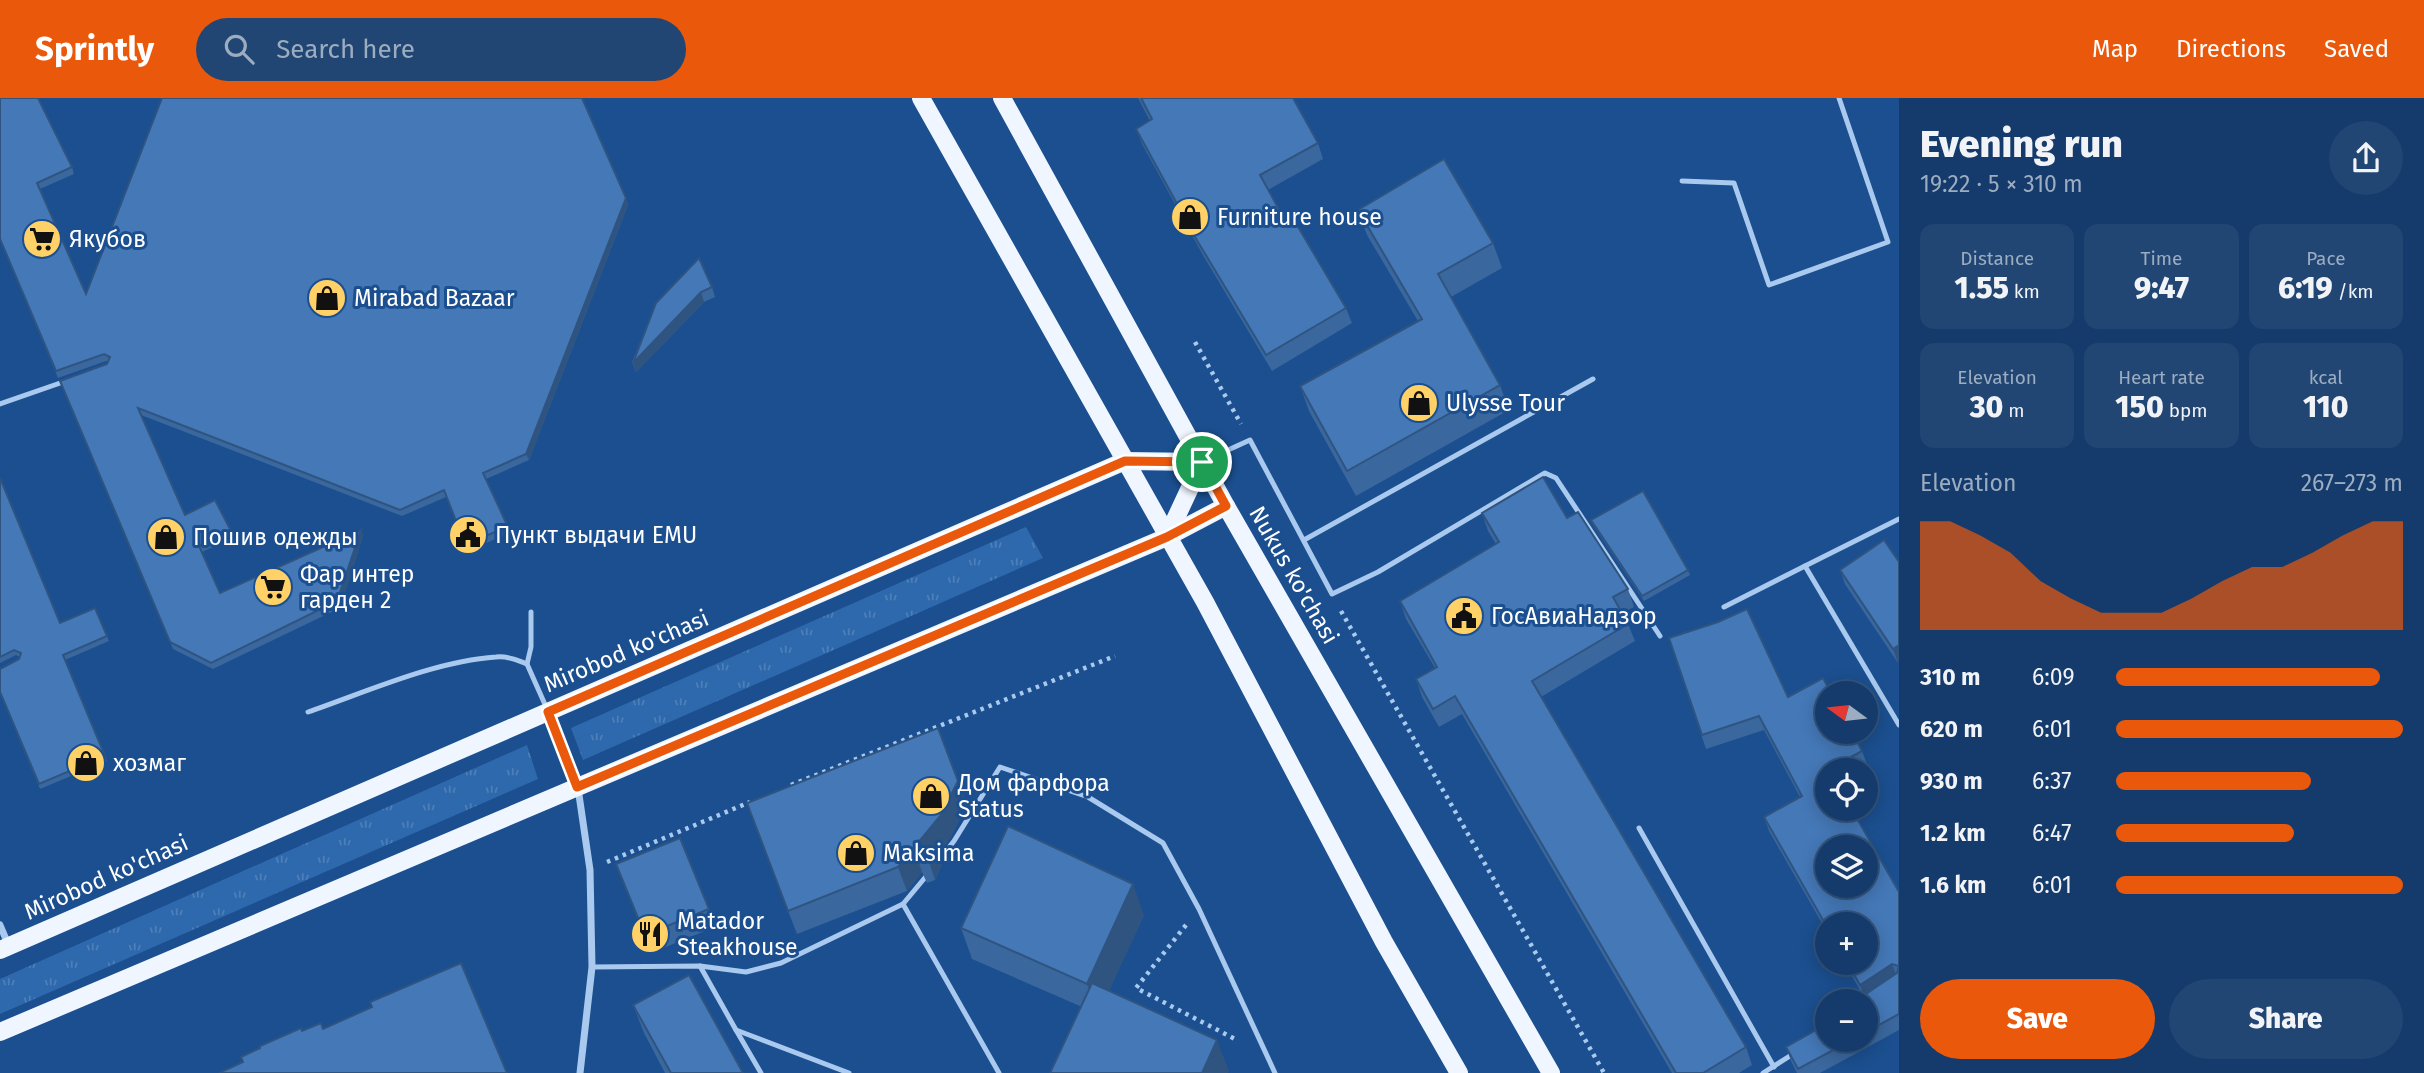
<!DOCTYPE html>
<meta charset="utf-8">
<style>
body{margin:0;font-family:"Fira Sans",sans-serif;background:#214673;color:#f1f3f6;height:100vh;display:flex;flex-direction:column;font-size:26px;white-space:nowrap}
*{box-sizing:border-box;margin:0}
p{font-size:23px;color:#9dadc1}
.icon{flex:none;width:38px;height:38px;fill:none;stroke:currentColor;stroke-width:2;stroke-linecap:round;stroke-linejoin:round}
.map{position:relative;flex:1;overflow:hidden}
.drawer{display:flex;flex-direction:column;background:#143b6b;width:525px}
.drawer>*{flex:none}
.needle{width:46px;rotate:285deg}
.tools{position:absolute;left:1815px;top:583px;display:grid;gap:14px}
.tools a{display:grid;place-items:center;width:63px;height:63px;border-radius:50%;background:#143b6b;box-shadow:0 4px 18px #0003,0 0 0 2px #33557e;font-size:35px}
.pin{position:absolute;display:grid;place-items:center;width:60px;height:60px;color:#fff;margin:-30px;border:4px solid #fff;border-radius:50%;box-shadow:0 2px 7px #0007}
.round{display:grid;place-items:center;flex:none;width:74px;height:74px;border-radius:37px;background:#214673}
.summary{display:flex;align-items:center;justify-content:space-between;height:119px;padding:0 21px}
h1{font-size:38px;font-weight:800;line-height:52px}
.figures{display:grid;grid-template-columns:repeat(3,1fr);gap:10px;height:119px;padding:7px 21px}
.figures div{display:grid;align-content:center;border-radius:14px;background:#214673;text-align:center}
.figures b{font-size:30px;font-weight:800}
.figures small{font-size:19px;font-weight:400}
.figures p{font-size:19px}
.chart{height:196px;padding:14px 21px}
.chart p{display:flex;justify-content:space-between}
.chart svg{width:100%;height:126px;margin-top:7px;fill:#ea580c;opacity:.7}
.primary-button{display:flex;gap:14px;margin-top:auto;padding:14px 21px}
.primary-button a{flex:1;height:80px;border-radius:42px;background:#ea580c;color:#fff;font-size:28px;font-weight:800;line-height:80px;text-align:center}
.primary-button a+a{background:#214673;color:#f1f3f6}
ul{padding:0 21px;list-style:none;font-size:23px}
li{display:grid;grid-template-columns:112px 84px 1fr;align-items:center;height:52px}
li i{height:18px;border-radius:9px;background:#ea580c}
header{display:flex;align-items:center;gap:42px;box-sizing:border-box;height:98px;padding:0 35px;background:#ea580c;color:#fff}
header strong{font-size:33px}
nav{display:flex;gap:38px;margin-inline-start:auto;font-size:24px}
.search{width:490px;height:63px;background:#214673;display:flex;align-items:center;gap:18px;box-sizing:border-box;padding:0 24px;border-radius:38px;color:#9dadc1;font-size:26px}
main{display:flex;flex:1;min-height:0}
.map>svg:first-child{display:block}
.grass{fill:url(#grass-tufts)}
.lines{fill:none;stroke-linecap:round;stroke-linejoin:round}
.path{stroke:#a9c9ee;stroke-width:4.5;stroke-dasharray:3.5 5;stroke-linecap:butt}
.service{stroke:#a9c9ee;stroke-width:5}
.minor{stroke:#a9c9ee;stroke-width:7}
.primary{stroke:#f0f6ff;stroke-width:18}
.wall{fill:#3a679d}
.shaded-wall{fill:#305480}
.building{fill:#4478b7;stroke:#305480;stroke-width:2;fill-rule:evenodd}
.route-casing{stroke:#fff;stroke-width:14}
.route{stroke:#ea580c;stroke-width:9}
.labels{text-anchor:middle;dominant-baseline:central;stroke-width:6;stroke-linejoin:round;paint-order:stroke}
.poi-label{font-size:23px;fill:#fff;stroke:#1b4f8f;text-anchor:start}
.street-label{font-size:23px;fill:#fff;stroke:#1b4f8f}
</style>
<header>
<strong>Sprintly</strong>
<div class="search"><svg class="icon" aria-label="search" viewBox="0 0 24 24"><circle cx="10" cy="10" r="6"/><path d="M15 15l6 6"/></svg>Search here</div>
<nav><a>Map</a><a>Directions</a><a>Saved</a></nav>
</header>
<main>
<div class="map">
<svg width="1899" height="975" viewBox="0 0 1899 975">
<defs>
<pattern id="grass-tufts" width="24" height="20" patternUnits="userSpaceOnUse" patternTransform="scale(1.75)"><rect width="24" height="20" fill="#2e69ad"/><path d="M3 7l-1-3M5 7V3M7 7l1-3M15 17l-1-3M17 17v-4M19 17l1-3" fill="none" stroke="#4d80b9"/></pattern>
</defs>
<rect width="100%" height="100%" fill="#1b4f8f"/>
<g class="grass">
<polygon points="1026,429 1043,460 583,662 571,630"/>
<polygon points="527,647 538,681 0,916 0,881"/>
</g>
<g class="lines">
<g class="path">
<polyline points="1195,244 1241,326"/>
<polyline points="1341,513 1604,975"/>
<polyline points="557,637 568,665"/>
<polyline points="791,687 1115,558"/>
<polyline points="607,764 750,704"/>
<polyline points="1186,827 1136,890 1237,942"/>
</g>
<g class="service">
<polyline points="1682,83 1734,85 1769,187 1888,144 1839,0"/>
<polyline points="0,306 66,283"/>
<polyline points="1204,363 1250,342 1332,496 1378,474 1545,375 1556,380 1660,538"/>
<polyline points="1304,442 1593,281"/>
<polyline points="1805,468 1899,421"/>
<polyline points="1724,509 1805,468 1899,627"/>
<polyline points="527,566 531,549 531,514"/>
<path d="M 308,614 C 366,594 435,563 496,559 C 507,558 517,562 527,566 L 547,611"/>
<polyline points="1639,730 1774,969"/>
<polyline points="936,766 954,743 1000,669 1088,699 1163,745 1199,811 1275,975"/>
<polyline points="903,806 928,776"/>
<polyline points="700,868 736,932 849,975"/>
<polyline points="592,869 700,868 746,874 781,865 903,806 999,975"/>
<polyline points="736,932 761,975"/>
<polyline points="1763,975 1793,956"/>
</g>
<g class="minor">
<polyline points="578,690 590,772 592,869 580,975"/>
<polyline points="0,827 8,846"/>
</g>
<g class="primary">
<polyline points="921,0 1205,504 1384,844 1459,975"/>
<polyline points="1002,0 1226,408 1551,975"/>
<polyline points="1167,439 1202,364"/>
<polyline points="0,852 1125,363 1202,364"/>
<polyline points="0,934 1167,439 1226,408"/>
</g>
</g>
<g class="wall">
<polygon points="0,0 72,69 74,76 40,91 86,196 626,100 628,107 529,362 486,381 510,435 467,453 446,399 402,418 141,317 185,417 231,433 233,440 202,454 220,495 361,432 363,438 340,510 213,571 173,551 60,283 107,266 108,264 106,263 58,280 0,142"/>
<polygon points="1138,0 1293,0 1318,45 1323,61 1268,92 1287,126 1346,210 1352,225 1272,273 1204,159 1142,46 1136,31 1150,23"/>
<polygon points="1358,112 1493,145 1502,170 1451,199 1500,287 1509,312 1356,398 1309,313 1300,288 1418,223 1367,137"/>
<polygon points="712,189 715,199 704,204 636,274 632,264 656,205"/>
<polygon points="0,380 60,525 95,510 109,543 65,562 107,663 40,691 0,595 20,559 16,557 0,565"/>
<polygon points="1482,415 1567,420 1628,491 1634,509 1622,515 1628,526 1635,543 1541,599 1746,949 1752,967 1739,975 1672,975 1462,616 1439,629 1422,599 1416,581 1435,570 1406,521 1400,503 1496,446 1488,433"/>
<polygon points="1591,422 1688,472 1690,477 1644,503 1593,427"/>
<polygon points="1884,442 1898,565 1845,486 1840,472"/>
<polygon points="1669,540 1788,599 1862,653 1867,666 1856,672 1827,672 1899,794 1899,932 1820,975 1797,975 1791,963 1786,949 1827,942 1866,942 1866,904 1868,902 1867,900 1865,901 1844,864 1866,864 1827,826 1827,834 1769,733 1764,719 1800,699 1764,632 1706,651"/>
<polygon points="967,706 950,740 938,755 942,766 935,782 927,785 922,774 907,793 797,836 755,728"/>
<polygon points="616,766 709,811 715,829 651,855"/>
<polygon points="1144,817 1109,892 1229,973 972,861 961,830"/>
<polygon points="633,907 743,975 665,975 644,935"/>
</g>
<g class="shaded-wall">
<polygon points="626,100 628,107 529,362 526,356"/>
<polygon points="701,194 704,204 636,274 633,265"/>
<polygon points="361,432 363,438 340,510 337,503"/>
<polygon points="1899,547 1899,564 1898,565 1893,551"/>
<polygon points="958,683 967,706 950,740 938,755 942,766 935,782 927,758 918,762 922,774 907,793 898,769"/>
<polygon points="1133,786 1144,817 1098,917 1087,886"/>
<polygon points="1892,866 1897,879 1866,896 1867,900 1865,901 1860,887"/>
<polygon points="1217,942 1229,973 1228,975 1202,975"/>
</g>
<g class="building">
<polygon points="0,0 38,0 72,69 37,85 86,196 162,0 582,0 626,100 526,356 483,375 508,429 465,446 444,392 400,412 138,310 185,417 215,402 231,433 199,448 220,495 361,432 337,503 211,565 170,544 60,283 107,266 110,259 104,256 56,273 0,141"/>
<polygon points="1141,0 1293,0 1318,45 1260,77 1287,126 1294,122 1346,210 1266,257 1198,144 1136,31 1152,21"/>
<polygon points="1444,61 1493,145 1438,176 1500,287 1347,373 1300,288 1422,221 1358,112"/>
<polygon points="699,160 712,189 701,194 633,265 656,205"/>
<polygon points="1543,379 1567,420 1578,414 1628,491 1613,499 1628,526 1532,583 1746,949 1703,975 1676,975 1455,598 1433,611 1416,581 1437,569 1400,503 1499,444 1482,415"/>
<polygon points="0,380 60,525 95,510 107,538 63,557 105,658 39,686 0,594 0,571 19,561 21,555 14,552 0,559"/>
<polygon points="1643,393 1688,472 1642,498 1591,422"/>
<polygon points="1884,442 1899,464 1899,547 1893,551 1840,472"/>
<path d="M 1747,511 L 1788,599 L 1823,580 L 1831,595 L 1827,595 L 1827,634 L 1852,634 L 1862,653 L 1827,672 L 1827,710 L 1851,710 L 1899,794 L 1899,916 L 1866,934 L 1866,904 L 1869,902 L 1866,896 L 1897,875 L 1899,868 L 1892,866 L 1860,887 L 1847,864 L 1866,864 L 1866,826 L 1827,826 L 1827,829 L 1764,719 L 1802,698 L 1759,618 L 1702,637 L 1669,540 L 1718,524 ZM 1827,749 L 1866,749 L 1866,788 L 1827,788 Z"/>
<polygon points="938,630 958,683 941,717 898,769 788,813 747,705"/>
<polygon points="1008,728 1133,786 1087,886 961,830"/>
<polygon points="680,740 709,811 645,837 616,766"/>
<polygon points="933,743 927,758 918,762"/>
<polygon points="461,865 507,975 219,975 243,964 241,959 260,950 260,948 301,930 302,933 321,925 323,931 372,909 370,904"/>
<polygon points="689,877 743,975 671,975 633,907"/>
<polygon points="1092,885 1217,942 1202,975 1050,975"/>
<polygon points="1827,926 1827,942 1852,942 1798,971 1786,949"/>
</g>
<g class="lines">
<defs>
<polygon id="route" points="1125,363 1202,364 1226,408 1167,439 577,689 548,614"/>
</defs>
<use href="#route" class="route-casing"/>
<use href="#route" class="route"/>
</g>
<defs>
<symbol id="shop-disc" viewBox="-11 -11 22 22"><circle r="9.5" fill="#ffd166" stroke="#1b4f8f"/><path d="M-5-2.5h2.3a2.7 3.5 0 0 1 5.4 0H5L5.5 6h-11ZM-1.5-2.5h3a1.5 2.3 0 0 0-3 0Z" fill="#111"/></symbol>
<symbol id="supermarket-disc" viewBox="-11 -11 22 22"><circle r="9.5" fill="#ffd166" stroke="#1b4f8f"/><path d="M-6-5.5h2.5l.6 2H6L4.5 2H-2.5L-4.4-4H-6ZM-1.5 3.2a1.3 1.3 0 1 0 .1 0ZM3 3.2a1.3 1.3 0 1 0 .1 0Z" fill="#111"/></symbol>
<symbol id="civic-disc" viewBox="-11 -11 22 22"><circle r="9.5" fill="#ffd166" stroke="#1b4f8f"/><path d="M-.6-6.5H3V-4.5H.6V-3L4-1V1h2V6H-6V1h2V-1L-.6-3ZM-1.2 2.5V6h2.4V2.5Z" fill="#111"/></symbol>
<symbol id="restaurant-disc" viewBox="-11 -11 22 22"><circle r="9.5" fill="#ffd166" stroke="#1b4f8f"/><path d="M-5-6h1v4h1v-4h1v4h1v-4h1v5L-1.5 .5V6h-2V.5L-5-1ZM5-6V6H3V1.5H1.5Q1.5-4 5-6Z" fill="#111"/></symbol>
</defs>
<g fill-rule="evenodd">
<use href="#shop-disc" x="1168" y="97" width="44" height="44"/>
<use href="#supermarket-disc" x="20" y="119" width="44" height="44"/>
<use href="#shop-disc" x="305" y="178" width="44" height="44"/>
<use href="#shop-disc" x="1397" y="283" width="44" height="44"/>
<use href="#civic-disc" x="446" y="415" width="44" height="44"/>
<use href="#shop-disc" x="144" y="417" width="44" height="44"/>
<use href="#supermarket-disc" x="251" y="467" width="44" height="44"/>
<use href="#civic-disc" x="1442" y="496" width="44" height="44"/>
<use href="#shop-disc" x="64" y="643" width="44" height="44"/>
<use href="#shop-disc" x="909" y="676" width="44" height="44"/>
<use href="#shop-disc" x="834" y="733" width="44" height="44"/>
<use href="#restaurant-disc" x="628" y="814" width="44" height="44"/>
</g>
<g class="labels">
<g class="poi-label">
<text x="1217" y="119">Furniture house</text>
<text x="69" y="141">Якубов</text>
<text x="354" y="200">Mirabad Bazaar</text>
<text x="1446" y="305">Ulysse Tour</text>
<text x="495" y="437">Пункт выдачи EMU</text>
<text x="193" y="439">Пошив одежды</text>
<text x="300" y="476">Фар интер<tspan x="300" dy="26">гарден 2</tspan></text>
<text x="1491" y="518">ГосАвиаНадзор</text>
<text x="113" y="665">хозмаг</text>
<text x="958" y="685">Дом фарфора<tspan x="958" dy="26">Status</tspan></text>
<text x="883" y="755">Maksima</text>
<text x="677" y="823">Matador<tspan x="677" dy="26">Steakhouse</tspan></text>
</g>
<g class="street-label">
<text transform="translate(1294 477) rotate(60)">Nukus ko'chasi</text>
<text transform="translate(626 553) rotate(-23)">Mirobod ko'chasi</text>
<text transform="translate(106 779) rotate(-24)">Mirobod ko'chasi</text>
</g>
</g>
</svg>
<div class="tools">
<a><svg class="needle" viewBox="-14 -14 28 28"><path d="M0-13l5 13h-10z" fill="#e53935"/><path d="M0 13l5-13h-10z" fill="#9dadc1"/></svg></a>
<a><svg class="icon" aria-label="locate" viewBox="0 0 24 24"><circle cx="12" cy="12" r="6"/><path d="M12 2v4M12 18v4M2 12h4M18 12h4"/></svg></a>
<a><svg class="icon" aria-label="layers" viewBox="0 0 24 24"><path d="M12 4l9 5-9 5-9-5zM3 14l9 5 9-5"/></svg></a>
<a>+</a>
<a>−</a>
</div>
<div class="pin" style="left:1202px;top:364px;background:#1e9e55"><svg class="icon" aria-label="arrive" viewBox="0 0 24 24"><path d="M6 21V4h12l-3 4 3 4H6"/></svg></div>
</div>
<section class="drawer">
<div class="summary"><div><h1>Evening run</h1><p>19:22 · 5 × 310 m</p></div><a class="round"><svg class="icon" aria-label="share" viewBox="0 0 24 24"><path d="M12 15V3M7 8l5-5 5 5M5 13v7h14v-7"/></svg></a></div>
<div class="figures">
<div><p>Distance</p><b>1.55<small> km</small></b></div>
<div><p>Time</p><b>9:47</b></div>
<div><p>Pace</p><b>6:19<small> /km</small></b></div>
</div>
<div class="figures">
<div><p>Elevation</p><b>30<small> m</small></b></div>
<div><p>Heart rate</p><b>150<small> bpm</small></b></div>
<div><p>kcal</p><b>110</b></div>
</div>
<div class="chart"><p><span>Elevation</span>267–273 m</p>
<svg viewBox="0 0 160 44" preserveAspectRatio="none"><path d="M0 44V6L10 6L20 11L30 17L40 27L50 33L60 38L70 38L80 38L90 33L100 27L110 22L120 22L130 17L140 11L150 6L160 6V44z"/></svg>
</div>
<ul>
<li><b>310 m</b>6:09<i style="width:92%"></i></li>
<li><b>620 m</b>6:01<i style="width:100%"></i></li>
<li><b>930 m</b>6:37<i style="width:68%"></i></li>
<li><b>1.2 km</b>6:47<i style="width:62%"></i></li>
<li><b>1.6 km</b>6:01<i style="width:100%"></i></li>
</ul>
<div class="primary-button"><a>Save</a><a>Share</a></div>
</section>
</main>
